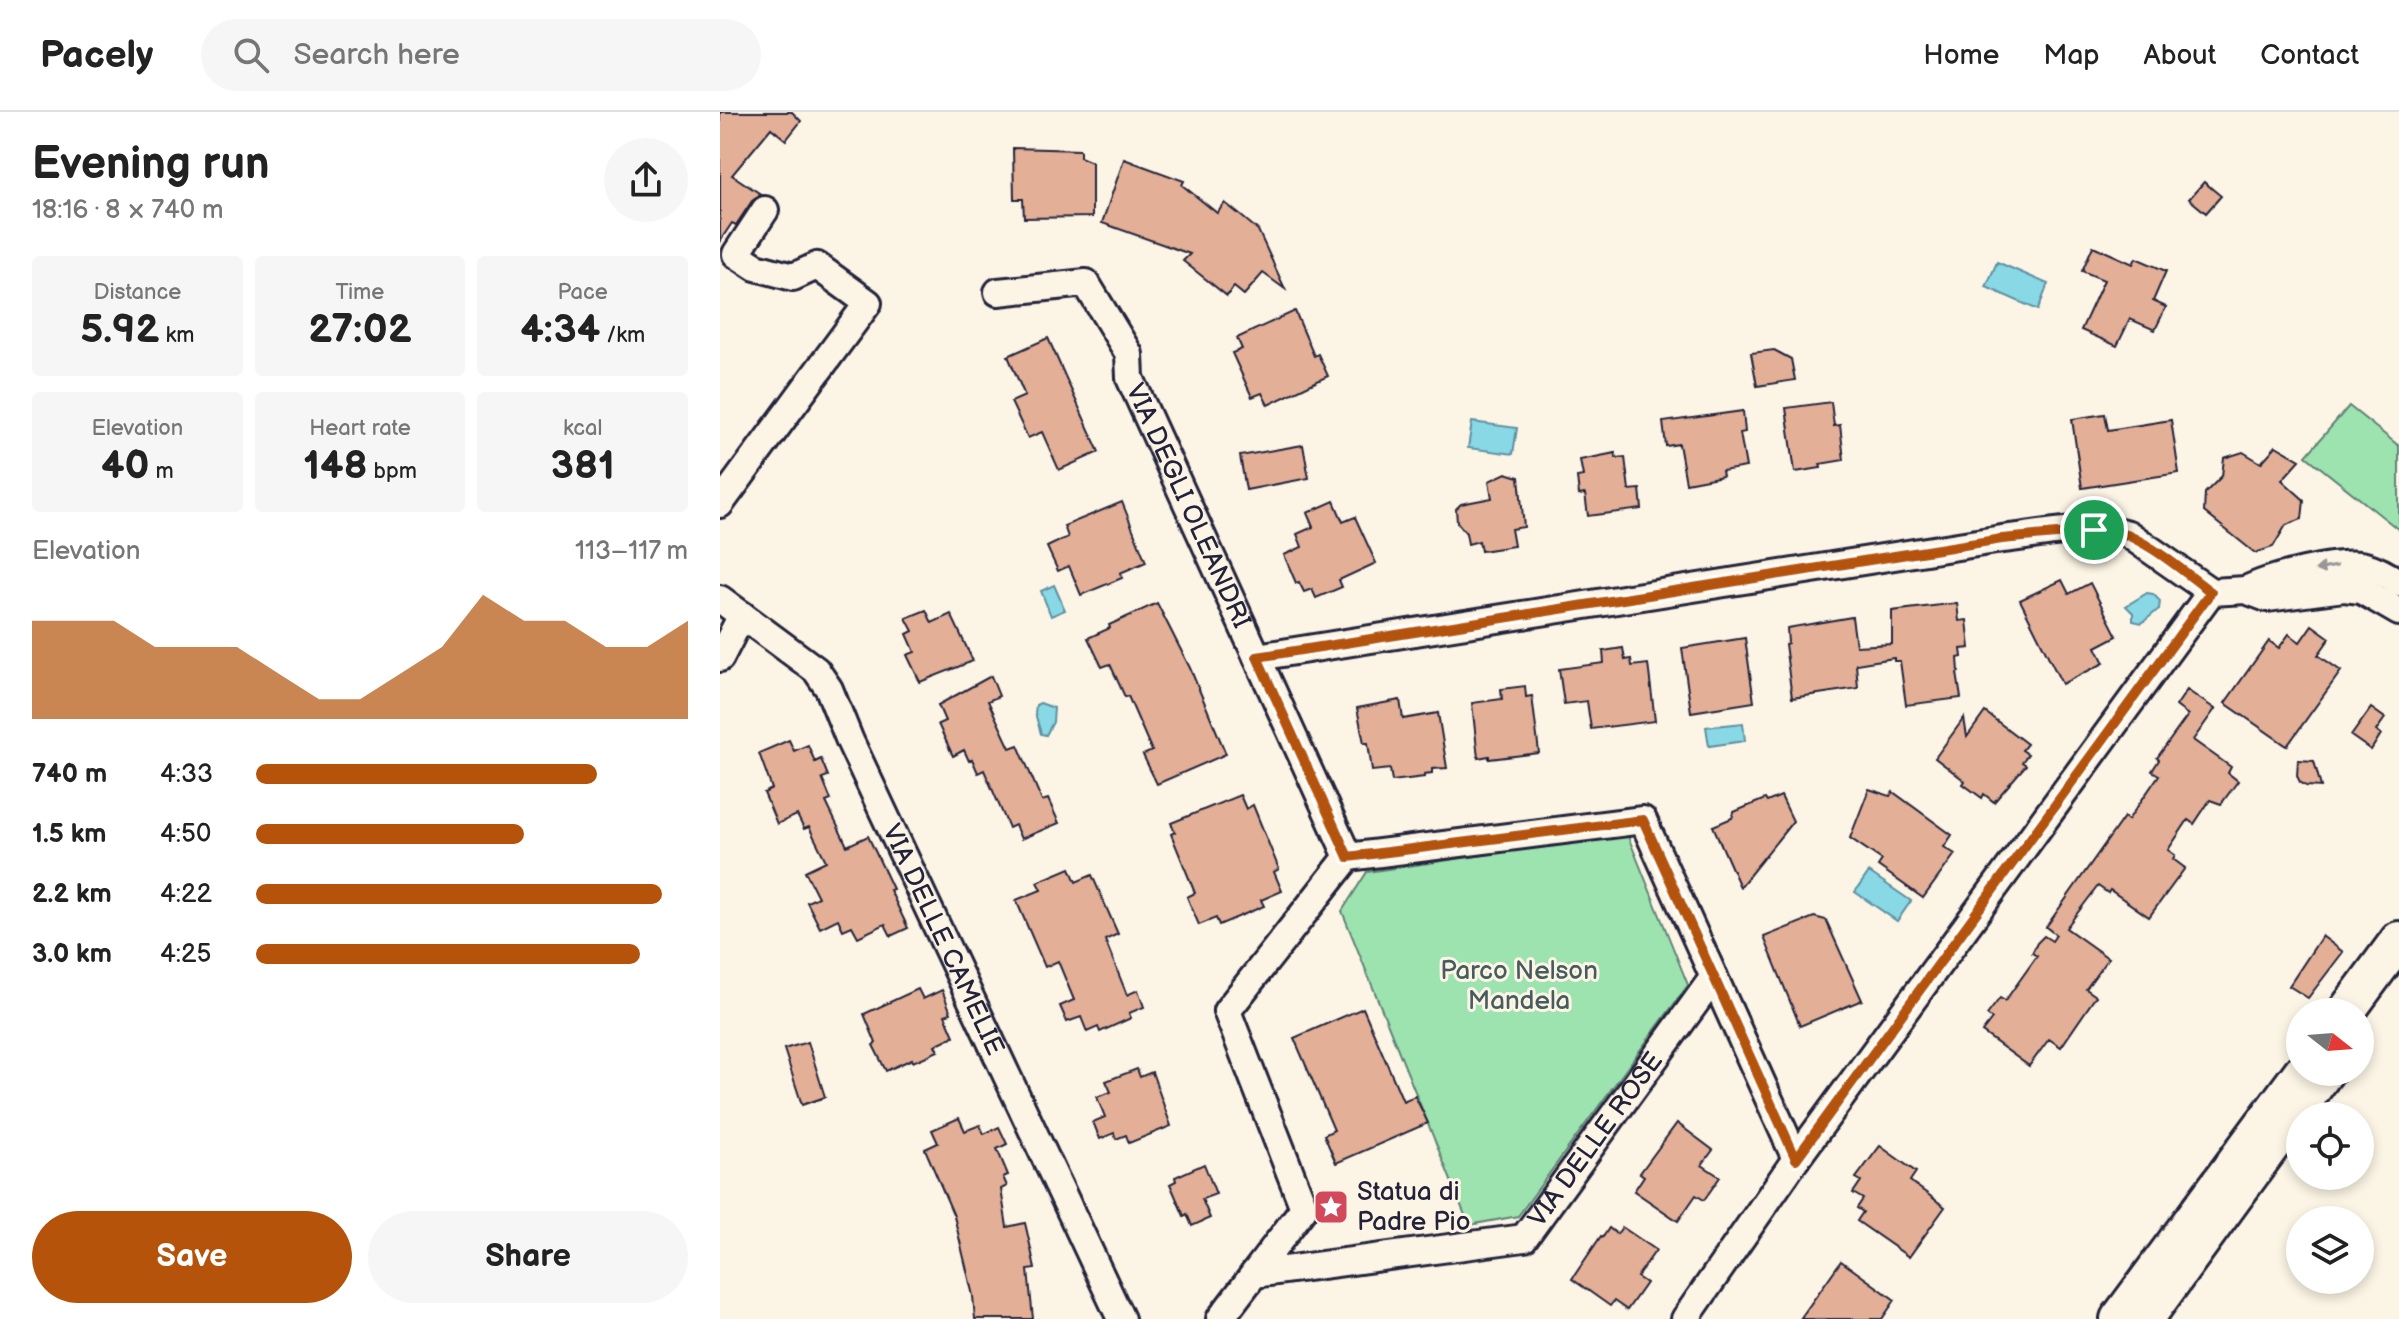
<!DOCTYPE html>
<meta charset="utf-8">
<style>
body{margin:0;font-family:"Balsamiq Sans",sans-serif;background:#f6f6f6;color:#222;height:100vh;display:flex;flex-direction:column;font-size:30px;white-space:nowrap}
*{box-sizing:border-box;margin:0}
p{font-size:26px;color:#767676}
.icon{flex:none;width:44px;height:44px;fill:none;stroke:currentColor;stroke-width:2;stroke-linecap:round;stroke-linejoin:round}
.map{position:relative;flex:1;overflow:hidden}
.details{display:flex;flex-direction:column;background:#fff;width:720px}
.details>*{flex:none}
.needle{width:52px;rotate:107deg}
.buttons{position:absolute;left:1566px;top:886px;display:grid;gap:16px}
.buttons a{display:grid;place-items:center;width:88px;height:88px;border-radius:50%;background:#fff;box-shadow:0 4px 12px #0003;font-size:40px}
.pin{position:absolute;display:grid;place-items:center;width:68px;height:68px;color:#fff;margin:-34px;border:4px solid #fff;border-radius:50%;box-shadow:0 2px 8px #0007}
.round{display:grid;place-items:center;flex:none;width:84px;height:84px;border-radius:42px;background:#f6f6f6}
.headline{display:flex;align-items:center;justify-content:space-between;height:136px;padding:0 32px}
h1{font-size:44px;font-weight:700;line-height:60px}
.metrics{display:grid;grid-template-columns:repeat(3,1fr);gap:12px;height:136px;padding:8px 32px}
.metrics div{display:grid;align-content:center;border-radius:8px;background:#f6f6f6;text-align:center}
.metrics b{font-size:40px;font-weight:700}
.metrics small{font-size:22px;font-weight:400}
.metrics p{font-size:22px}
.chart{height:224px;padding:16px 32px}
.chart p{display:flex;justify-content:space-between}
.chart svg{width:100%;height:144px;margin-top:8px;fill:#b45309;opacity:.7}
.action{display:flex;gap:16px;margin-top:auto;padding:16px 32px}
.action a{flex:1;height:92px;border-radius:48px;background:#b45309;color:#fff;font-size:32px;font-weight:700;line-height:92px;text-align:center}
.action a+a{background:#f6f6f6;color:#222}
ul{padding:0 32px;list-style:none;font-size:26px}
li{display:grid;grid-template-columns:128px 96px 1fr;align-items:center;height:60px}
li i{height:20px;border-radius:10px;background:#b45309}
header{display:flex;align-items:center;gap:48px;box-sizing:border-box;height:112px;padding:0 40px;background:#fff;border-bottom:2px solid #e0e0e0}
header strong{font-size:38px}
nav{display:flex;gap:44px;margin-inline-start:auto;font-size:28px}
.search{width:560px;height:72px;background:#f6f6f6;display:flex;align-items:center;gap:20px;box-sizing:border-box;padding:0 28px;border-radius:44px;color:#767676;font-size:30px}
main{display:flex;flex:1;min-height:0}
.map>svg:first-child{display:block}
.green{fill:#9de3b0;stroke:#608276;stroke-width:2}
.water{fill:#88d8e5;stroke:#5f8fa1;stroke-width:2}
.building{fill:#e3af96;stroke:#22223b;stroke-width:2}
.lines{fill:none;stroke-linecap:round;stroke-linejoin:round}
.street-casing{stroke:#22223b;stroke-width:32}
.secondary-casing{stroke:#22223b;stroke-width:42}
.street{stroke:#fcf5e5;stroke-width:26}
.secondary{stroke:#fcf5e5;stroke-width:36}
.oneway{fill:#9a9698}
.route-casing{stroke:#fff;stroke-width:16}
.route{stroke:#b45309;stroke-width:10}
.labels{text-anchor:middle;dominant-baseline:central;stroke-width:6;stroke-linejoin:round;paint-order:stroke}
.street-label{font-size:26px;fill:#22223b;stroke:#fcf5e5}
.park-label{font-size:26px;fill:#475c5e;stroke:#fcf5e5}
.poi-label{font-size:26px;fill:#22223b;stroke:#fcf5e5;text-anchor:start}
</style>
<header>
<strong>Pacely</strong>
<div class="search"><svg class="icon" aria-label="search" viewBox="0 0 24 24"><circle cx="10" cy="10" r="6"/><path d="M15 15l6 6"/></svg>Search here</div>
<nav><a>Home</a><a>Map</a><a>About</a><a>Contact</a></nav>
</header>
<main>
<section class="details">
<div class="headline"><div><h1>Evening run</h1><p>18:16 · 8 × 740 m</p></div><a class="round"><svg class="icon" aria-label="share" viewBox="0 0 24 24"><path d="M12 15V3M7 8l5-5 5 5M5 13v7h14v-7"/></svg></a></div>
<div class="metrics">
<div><p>Distance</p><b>5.92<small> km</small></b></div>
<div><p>Time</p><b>27:02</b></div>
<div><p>Pace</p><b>4:34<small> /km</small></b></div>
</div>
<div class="metrics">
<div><p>Elevation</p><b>40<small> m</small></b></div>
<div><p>Heart rate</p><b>148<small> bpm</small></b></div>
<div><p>kcal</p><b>381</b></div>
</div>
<div class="chart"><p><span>Elevation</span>113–117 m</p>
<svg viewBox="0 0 160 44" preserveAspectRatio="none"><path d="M0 44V14L10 14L20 14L30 22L40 22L50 22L60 30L70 38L80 38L90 30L100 22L110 6L120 14L130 14L140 22L150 22L160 14V44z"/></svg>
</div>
<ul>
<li><b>740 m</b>4:33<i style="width:79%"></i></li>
<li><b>1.5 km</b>4:50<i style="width:62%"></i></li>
<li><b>2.2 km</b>4:22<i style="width:94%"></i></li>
<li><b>3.0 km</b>4:25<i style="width:89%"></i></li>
</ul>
<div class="action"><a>Save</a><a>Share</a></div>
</section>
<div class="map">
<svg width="1679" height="1207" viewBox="0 0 1679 1207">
<rect width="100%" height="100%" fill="#fcf5e5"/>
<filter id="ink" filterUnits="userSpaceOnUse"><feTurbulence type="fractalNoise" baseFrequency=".0125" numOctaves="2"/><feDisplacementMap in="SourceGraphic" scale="16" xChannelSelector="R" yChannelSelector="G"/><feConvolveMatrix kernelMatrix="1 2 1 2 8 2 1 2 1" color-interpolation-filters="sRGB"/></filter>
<g filter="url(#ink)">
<g class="green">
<polygon points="1629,294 1679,334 1679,418 1586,344"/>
<polygon points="907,722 968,873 798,1104 749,1113 622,799 647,760"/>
</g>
<g class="water">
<polygon points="1277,150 1328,172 1318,198 1266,175"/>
<polygon points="752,310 797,316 793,342 748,336"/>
<polygon points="334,473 345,498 331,504 321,479"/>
<polygon points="1427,481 1433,482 1440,489 1439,497 1422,511 1413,509 1413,501 1406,494"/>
<polygon points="320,591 334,596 333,610 326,623 321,622 315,601 316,593"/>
<polygon points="1023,611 1025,629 989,634 986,615"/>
<polygon points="1149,760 1191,789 1177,809 1135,780"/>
</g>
<g class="building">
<polygon points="0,0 72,0 81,9 66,28 51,16 12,63 42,83 32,89 16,113 12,111 0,129"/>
<polygon points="293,36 360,38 360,45 372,50 372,105 304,106 303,87 294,87"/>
<polygon points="404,47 464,69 462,73 497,101 505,91 520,103 538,118 565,177 543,161 524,183 514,175 507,184 463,149 470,142 382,111"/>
<polygon points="1484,70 1501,84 1486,101 1469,87"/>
<polygon points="1373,134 1413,152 1416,146 1446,159 1433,189 1446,195 1435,218 1410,207 1397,234 1361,218 1384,168 1362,159"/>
<polygon points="575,199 594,244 598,242 608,264 548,293 542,281 532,285 512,241 522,237 517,226"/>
<polygon points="328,226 379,340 339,358 322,320 308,326 291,290 305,284 288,244"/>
<polygon points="1054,238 1071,247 1075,268 1037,274 1031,241"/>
<polygon points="1111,290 1114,314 1120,313 1124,348 1100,352 1101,356 1075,360 1066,296"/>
<polygon points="1023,299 1025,320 1020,321 1026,355 1002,359 1003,364 966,371 959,332 946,334 943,310"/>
<polygon points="1385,302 1388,318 1451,308 1459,361 1362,376 1352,307"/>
<polygon points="583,333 589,366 526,378 520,344"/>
<polygon points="1556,334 1580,348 1562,368 1584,388 1582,407 1566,413 1553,435 1535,441 1484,400 1485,381 1502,364 1504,346 1523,340 1541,351"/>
<polygon points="895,341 896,346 905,345 909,378 920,377 922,397 868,404 865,382 859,383 857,365 863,364 860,348"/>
<polygon points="786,361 799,365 804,415 791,417 794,434 761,439 759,429 748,432 746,421 737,410 736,397 741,392 772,386 769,369"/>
<polygon points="614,389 623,410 635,405 656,451 619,468 622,475 596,486 592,477 584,480 579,470 576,471 564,443 582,435 577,422 593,415 587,401"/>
<polygon points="402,390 426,450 400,461 402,466 361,483 349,454 338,459 327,435 348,425 344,414"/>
<polygon points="1342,468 1349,482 1370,471 1397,524 1376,535 1384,551 1342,572 1300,488"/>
<polygon points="437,491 470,556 506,642 437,672 423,643 432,639 408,584 405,585 390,552 382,555 368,526 390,516 389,513"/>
<polygon points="1237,491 1239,509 1247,508 1250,536 1241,537 1242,545 1238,546 1239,560 1237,561 1241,586 1186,593 1180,549 1174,549 1174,546 1136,552 1138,576 1072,586 1065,532 1068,531 1067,516 1132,505 1136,534 1172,532 1172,499"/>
<polygon points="206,498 212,511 231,502 253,549 200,570 187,543 195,540 187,522 193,519 186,506"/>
<polygon points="1592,513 1610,526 1598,543 1621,559 1567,634 1505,591 1549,529 1559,536 1569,522 1580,530"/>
<polygon points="1025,526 1034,590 971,600 962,536"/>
<polygon points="903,536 905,548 911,547 912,554 928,552 935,609 871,617 867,589 844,592 839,557 884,551 883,539"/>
<polygon points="271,564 279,584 268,589 290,636 298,633 322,689 328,687 339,711 301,727 295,713 289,716 264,658 258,661 252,647 249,649 244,638 233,644 218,612 225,609 218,593"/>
<polygon points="805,574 806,585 812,584 819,641 769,647 769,644 758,646 752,591 782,587 781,577"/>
<polygon points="1467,578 1495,597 1473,628 1511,655 1508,661 1518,669 1501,692 1490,688 1474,712 1468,708 1448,738 1455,743 1453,747 1465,756 1429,805 1390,778 1388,781 1378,774 1346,816 1388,846 1366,877 1376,884 1341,935 1329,927 1309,954 1262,920 1272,907 1267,903 1280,886 1285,889 1317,844 1312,841 1317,831 1324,824 1332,829 1336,823 1326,815 1404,705 1408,708 1439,663 1432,659 1439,648 1437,646 1468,603 1456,594"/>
<polygon points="680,588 683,607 718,601 727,656 712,657 712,661 704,662 704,665 672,669 670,657 652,659 648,631 644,631 637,596"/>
<polygon points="1651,596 1665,606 1656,619 1661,622 1651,638 1631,624"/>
<polygon points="1265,600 1307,632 1302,638 1308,642 1302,650 1306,653 1274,690 1264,682 1262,686 1243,672 1245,669 1215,646 1244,606 1247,625"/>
<polygon points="69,628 74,639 88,633 95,650 101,647 108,664 102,666 111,688 106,690 127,734 148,724 173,777 170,778 188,816 171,824 165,812 138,825 132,814 123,818 118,807 100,816 87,790 98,785 85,759 106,749 89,715 84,717 77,703 57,712 44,681 52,677 39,641"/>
<polygon points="1578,648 1594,649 1601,675 1586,674 1580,670 1577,664"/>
<polygon points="1149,677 1170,684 1173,680 1232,723 1224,735 1235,742 1203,786 1158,754 1162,748 1130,726"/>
<polygon points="520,683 526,697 533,693 559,757 554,760 562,779 541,788 544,794 499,813 496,806 479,813 467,785 475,781 451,722 455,720 451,711"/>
<polygon points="1061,684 1073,709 1020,775 993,714 1012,706 1014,700 1045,687 1047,690"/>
<polygon points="350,756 356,770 372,763 398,822 385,828 407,883 418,878 424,895 409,901 411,906 380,920 378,915 367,920 361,905 347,910 340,894 354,888 338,849 325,855 296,788 321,778 317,770"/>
<polygon points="1094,805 1106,808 1142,888 1080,914 1044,825"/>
<polygon points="1602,824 1623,840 1588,886 1569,874"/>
<polygon points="198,877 203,887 222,878 231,901 225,903 234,924 215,933 218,939 193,950 192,947 166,959 153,933 156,931 144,902"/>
<polygon points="643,896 683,989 695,984 708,1011 616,1051 604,1023 614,1018 574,926"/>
<polygon points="88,930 105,985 82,993 64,937"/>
<polygon points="417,957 420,965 432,960 451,1014 409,1031 406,1023 396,1027 394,1021 380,1027 373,1010 385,1005 377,985 391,980 386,969"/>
<polygon points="239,1006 245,1019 260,1013 264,1022 279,1015 287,1032 277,1037 288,1063 283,1065 287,1074 281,1077 287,1115 305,1111 311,1137 315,1157 308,1158 313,1207 255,1207 253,1184 234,1104 205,1037 218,1031 212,1018"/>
<polygon points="957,1011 993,1038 982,1053 1000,1065 984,1088 976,1083 958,1109 914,1079 924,1064 920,1061"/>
<polygon points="1160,1034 1196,1060 1190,1069 1225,1095 1189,1145 1137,1109 1143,1100 1137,1096 1143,1087 1133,1081 1141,1069 1136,1066"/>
<polygon points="484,1052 496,1082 482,1087 490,1106 472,1114 467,1102 464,1104 450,1072 456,1069 455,1065"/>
<polygon points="902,1115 936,1138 917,1165 926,1171 907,1198 894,1189 890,1194 852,1167 881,1124 883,1125 889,1116 897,1122"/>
<polygon points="1121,1149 1175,1188 1162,1207 1080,1207"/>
</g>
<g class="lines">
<defs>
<g id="street">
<path id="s1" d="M 278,180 L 366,171 L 409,242 L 410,266 L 628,745"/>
<polyline points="0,392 148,191 97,154 73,165 36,155 16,142 45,98"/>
<path d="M 1526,478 C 1550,466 1619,447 1645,454 C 1657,457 1669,464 1679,471"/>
<polyline points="1491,480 1526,478 1547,486 1624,476 1641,478 1679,500"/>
<path id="s2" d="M 0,487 L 96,558 L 109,577 L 130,629 L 401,1207"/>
<path d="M 537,545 L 1282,427 C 1319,423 1372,411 1408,422 L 1491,480"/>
<polyline points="0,546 22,503"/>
<path id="s3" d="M 534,1162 L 804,1126 L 994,865"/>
<polyline points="500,1207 584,1096 507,899 628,745 923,708 1076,1047"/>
<polyline points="965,1207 1076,1047 1491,480"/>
<polyline points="1431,1207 1611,960"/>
</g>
<g id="secondary">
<polyline points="1626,900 1679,828"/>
<polyline points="1399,1207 1582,960"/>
</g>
</defs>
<use href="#street" class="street-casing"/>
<use href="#secondary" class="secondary-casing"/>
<use href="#street" class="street"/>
<use href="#secondary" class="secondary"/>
</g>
<defs><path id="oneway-solid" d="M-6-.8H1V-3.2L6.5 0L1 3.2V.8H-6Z" transform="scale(2)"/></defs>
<use class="oneway" href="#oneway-solid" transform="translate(1606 456) rotate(169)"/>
</g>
<g class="lines" filter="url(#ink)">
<defs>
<path id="route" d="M 1392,417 C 1429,429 1460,457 1491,480 L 1076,1047 L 923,708 L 628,745 L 537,545 L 1282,427 Z"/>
</defs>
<use href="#route" class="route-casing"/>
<use href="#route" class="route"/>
</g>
<defs>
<symbol id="sight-square" viewBox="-11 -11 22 22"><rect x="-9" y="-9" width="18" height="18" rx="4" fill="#d1495b" stroke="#fcf5e5"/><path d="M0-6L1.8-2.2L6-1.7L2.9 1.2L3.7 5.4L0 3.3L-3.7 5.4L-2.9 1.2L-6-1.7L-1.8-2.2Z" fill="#fff"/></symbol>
</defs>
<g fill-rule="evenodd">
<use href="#sight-square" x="591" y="1075" width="40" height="40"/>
</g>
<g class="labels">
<g class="street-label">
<text stroke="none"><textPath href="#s1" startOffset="336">VIA DEGLI OLEANDRI</textPath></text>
<text stroke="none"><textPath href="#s2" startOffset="418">VIA DELLE CAMELIE</textPath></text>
<text stroke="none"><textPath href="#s3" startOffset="394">VIA DELLE ROSE</textPath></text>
</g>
<g class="park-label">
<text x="799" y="859">Parco Nelson<tspan x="799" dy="30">Mandela</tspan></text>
</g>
<g class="poi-label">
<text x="637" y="1080">Statua di<tspan x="637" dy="30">Padre Pio</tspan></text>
</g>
</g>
</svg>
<div class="buttons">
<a><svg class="needle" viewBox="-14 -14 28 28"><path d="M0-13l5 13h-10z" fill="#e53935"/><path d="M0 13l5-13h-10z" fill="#767676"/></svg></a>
<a><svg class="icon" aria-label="locate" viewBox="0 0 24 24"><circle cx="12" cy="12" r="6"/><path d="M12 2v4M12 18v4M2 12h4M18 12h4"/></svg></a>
<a><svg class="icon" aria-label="layers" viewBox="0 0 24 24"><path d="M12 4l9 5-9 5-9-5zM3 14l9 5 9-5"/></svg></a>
</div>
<div class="pin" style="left:1374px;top:418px;background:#1e9e55"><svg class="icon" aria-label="arrive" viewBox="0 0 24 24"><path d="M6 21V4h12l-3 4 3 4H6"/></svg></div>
</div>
</main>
